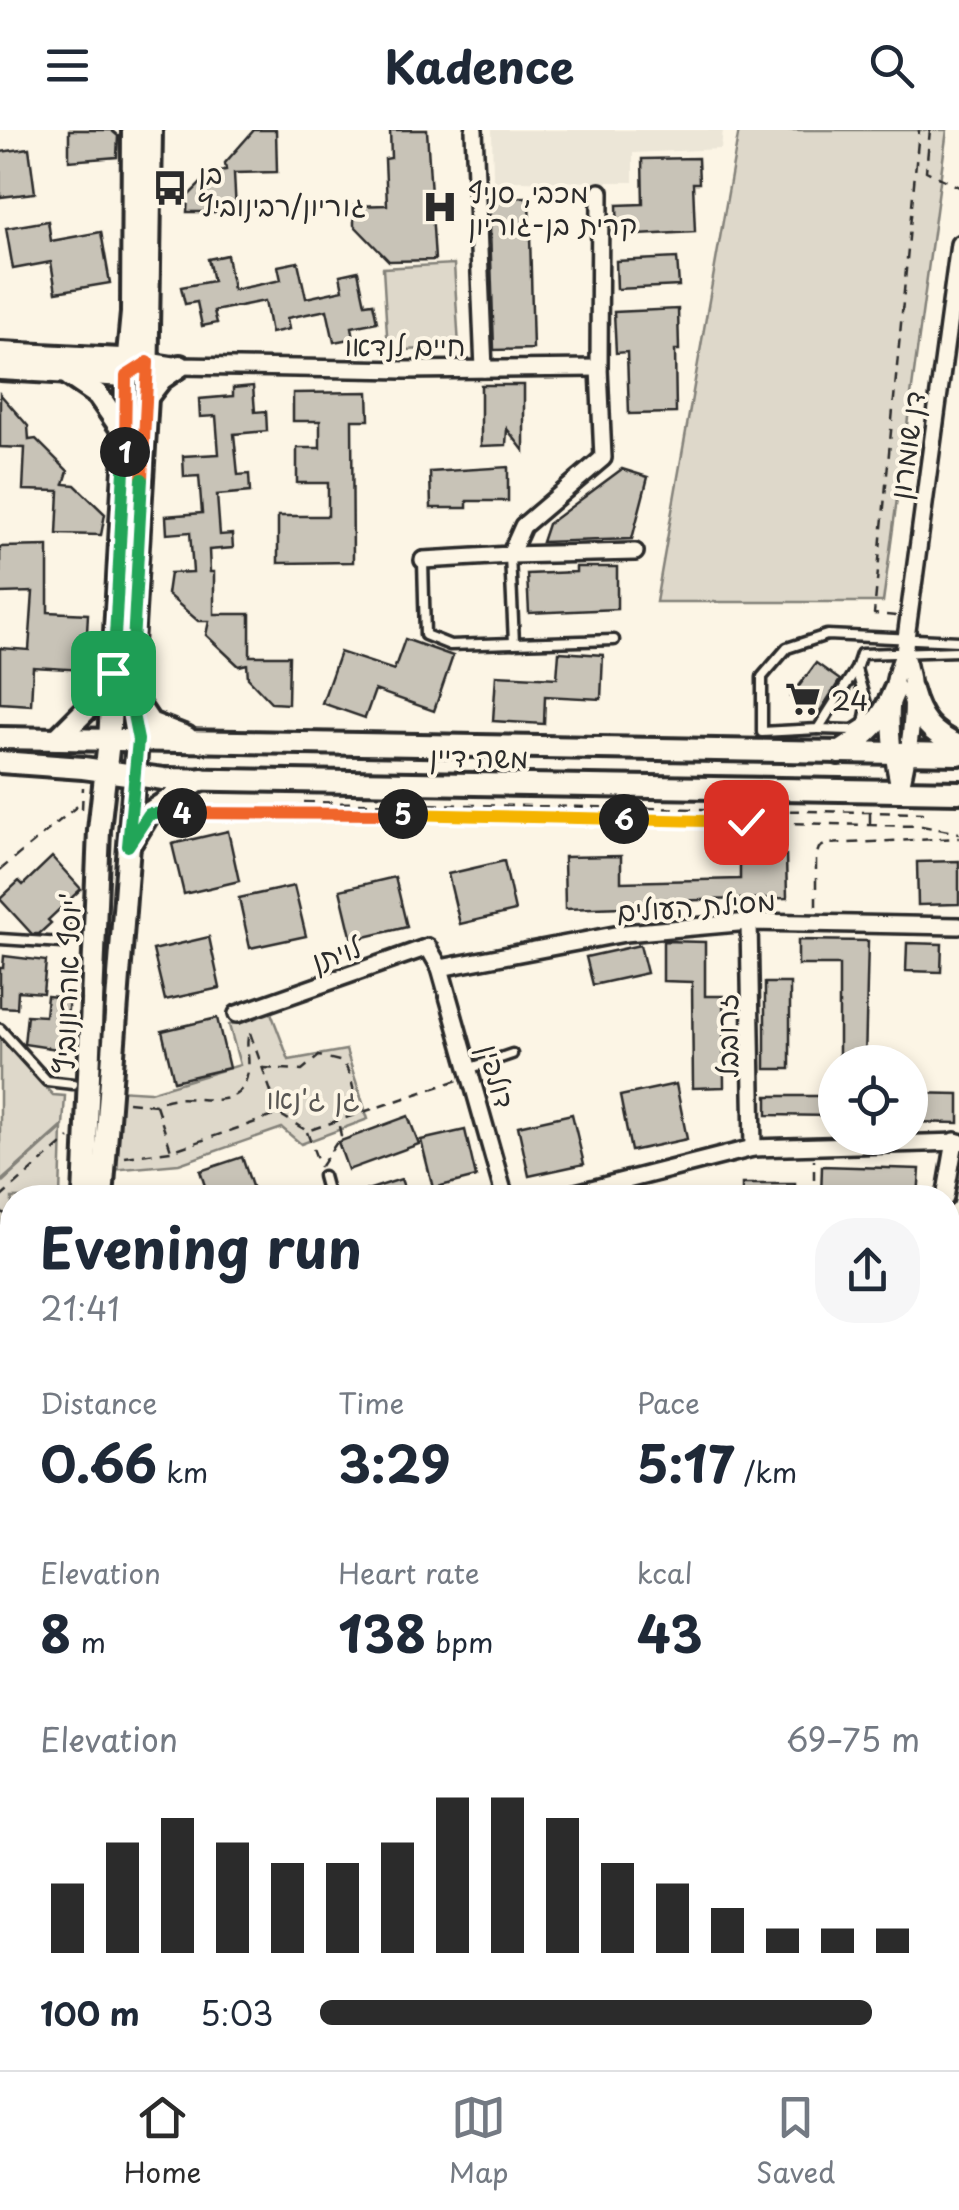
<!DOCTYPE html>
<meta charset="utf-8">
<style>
body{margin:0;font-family:"Playpen Sans","Playpen Sans Hebrew",sans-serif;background:#f6f6f7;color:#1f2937;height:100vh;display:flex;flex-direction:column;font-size:38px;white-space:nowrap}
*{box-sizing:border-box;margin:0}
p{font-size:32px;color:#747a83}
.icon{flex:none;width:55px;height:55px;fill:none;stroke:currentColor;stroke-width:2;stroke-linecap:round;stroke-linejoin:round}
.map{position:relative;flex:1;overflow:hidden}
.drawer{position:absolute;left:0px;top:1055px;width:960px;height:885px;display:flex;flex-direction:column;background:#fff;border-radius:40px 40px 0 0;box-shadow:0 5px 15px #0003}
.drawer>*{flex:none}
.fabs{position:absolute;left:818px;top:915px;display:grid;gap:20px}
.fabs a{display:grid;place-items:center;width:110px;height:110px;border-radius:50%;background:#fff;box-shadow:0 5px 15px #0003;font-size:50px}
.pin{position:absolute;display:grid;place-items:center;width:85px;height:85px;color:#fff;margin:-42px;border-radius:20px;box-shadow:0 5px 15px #0006}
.km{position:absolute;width:50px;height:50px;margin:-25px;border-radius:50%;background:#222;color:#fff;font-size:28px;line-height:50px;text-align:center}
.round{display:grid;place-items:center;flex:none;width:105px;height:105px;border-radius:40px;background:#f6f6f7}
.summary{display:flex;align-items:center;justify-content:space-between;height:170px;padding:0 40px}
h1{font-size:55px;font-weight:700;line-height:75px}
.metrics{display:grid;grid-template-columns:repeat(3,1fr);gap:15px;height:170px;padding:10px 40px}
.metrics div{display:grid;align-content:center}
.metrics b{font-size:50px;font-weight:700}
.metrics small{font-size:28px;font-weight:400}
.metrics p{font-size:28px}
.chart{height:280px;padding:20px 40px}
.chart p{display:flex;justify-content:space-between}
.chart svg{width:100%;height:180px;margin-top:10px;stroke:#2b2b2b;stroke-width:6}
ul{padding:0 40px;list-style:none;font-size:32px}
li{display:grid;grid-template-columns:160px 120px 1fr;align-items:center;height:75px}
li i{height:25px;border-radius:12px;background:#2b2b2b}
header{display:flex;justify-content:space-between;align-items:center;height:130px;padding:0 40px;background:#fff;font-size:45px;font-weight:700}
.menu{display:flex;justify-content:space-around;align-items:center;height:140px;border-top:2px solid #e0e1e3;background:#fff;font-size:28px;color:#747a83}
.menu a{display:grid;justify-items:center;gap:5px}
.menu .selected{color:#2b2b2b}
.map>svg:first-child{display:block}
.built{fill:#ece6d7}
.green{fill:#ded8ca;stroke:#84827a;stroke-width:2.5}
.building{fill:#c8c3b7;stroke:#2b2b2b;stroke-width:2.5}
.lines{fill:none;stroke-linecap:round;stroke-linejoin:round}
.lane-casing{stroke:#2b2b2b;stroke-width:15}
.street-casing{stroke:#2b2b2b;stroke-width:22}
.secondary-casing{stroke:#2b2b2b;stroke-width:28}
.path{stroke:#2b2b2b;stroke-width:2.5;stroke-dasharray:10 8;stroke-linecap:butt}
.lane{stroke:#fcf5e5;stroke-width:8}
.street{stroke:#fcf5e5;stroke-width:15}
.secondary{stroke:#fcf5e5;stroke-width:20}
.split-1-casing{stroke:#fff;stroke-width:20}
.split-2-casing{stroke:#fff;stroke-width:20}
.split-3-casing{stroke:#fff;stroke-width:20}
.split-4-casing{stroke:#fff;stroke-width:20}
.split-5-casing{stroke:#fff;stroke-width:20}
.split-6-casing{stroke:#fff;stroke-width:20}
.split-7-casing{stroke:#fff;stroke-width:20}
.split-1{stroke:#22a559;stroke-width:12}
.split-2{stroke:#f0652b;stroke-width:12}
.split-3{stroke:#22a559;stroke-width:12}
.split-4{stroke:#22a559;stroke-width:12}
.split-5{stroke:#f0652b;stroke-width:12}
.split-6{stroke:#f5b400;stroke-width:12}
.split-7{stroke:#f5b400;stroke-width:12}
.labels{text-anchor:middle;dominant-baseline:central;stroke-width:8;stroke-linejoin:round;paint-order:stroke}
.poi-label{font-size:28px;fill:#2b2b2b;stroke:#fcf5e5;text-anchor:start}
.street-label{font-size:28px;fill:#2b2b2b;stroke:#fcf5e5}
.park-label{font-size:28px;fill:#585653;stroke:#fcf5e5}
</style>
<header><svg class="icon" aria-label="menu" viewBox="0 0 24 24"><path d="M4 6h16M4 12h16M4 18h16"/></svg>Kadence<svg class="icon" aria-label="search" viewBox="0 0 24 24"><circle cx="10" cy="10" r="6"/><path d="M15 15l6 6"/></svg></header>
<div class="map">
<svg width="959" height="1940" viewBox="0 0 959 1940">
<rect width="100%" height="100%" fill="#fcf5e5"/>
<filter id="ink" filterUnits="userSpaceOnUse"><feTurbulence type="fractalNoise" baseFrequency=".01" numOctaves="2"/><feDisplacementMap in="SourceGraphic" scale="20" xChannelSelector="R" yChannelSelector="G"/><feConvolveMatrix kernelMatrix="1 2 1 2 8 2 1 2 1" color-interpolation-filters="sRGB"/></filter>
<g filter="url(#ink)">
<g class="built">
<polygon points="492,0 723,0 721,19 633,23 633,52 493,51"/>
<polygon points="959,1704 959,1802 948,1804 948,1705"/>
</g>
<g class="green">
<polygon points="739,0 947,0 883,472 656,472"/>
<polygon points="454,134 459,217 388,221 383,138"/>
<polygon points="270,880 289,930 346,920 368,989 301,1014 282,998 179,1034 112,1040 117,960 150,962 240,935 229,895"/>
<polygon points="0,909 53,965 65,966 63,996 0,1052"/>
<polygon points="62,998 60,1067 12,1068 12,1121 0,1107 0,1054"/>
<polygon points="12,1231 12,1336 0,1335 0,1233"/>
</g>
<g class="building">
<polygon points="69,0 111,0 118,6 117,27 69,31"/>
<polygon points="254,0 276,0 277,42 234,43 236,82 187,82 188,66 212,42 226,40 225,33"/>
<polygon points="390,0 427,0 435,130 389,131 354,95 354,76 387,75 385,29 391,28"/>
<polygon points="29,18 35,63 0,67 0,22"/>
<polygon points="698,28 699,53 693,53 695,102 618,106 617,75 643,74 642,29"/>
<polygon points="529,67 533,219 494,220 489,68"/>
<polygon points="48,91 51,111 101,102 110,153 56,162 51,132 13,139 6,98"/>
<polygon points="227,125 233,160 281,150 278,136 298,132 306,168 343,160 340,145 358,141 365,174 373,173 377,192 352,197 354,208 334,212 327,180 287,188 289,199 271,203 265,171 214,181 217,193 202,196 197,172 185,174 181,157 213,151 208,129"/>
<polygon points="677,128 679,156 617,159 616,131"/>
<polygon points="678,179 679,220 675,220 676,283 629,284 627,222 616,223 614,182"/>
<polygon points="481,255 524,255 524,321 507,299 506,315 481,316"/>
<polygon points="253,256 255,282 266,281 267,301 234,304 238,345 249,344 250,362 217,365 220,405 232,404 233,418 209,420 210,442 214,442 214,484 250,484 250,526 289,526 288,574 272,573 248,548 247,534 239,536 206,505 209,491 198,491 167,464 170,443 193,442 190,402 167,404 166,386 202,383 199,346 184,347 183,326 219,324 216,286 200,287 199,269 233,266 233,258"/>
<polygon points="368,262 369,290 352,290 353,432 278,433 278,386 328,386 328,353 297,353 297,318 320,318 320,291 293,291 293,263"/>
<polygon points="0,264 28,296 29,310 36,309 68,341 64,354 75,355 105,384 101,405 57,404 59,361 23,360 25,318 0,317"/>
<polygon points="508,337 508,371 467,371 467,378 431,378 430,342"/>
<polygon points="622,339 648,347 632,409 542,412 548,394"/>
<polygon points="48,416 48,482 88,484 85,540 33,537 31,575 0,573 0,518 29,520 33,462 0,463 0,417"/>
<polygon points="576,437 617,437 617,479 529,483 527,444 576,442"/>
<polygon points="405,509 453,526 434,581 375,560 365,588 322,573 340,522 394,540"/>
<polygon points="559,522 603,525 601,569 545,566 544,594 493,591 496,545 557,548"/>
<polygon points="816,533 840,550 817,586 791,567"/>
<polygon points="228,701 239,751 184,764 172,714"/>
<polygon points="786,725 787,768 622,772 622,777 565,779 564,727 621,726 621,752 740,749 740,727"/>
<polygon points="52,727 81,759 48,790 51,793 39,804 32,804 0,769 19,751 23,755"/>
<polygon points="504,731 515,781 460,794 448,744"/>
<polygon points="959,731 959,774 918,775 917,732"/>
<polygon points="395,747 407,797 352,810 340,760"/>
<polygon points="294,756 306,806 250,818 239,768"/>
<polygon points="209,807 220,858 165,870 153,820"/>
<polygon points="798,810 868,811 865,932 839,932 839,835 798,835"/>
<polygon points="663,811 705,812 705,866 723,866 724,957 693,958 692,852 663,851"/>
<polygon points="907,813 942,814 941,842 906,841"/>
<polygon points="640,815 647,843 593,855 586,827"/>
<polygon points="4,826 46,831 43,863 18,861 17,878 0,877 0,838 3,838"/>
<rect x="765" y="853" width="25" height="86"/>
<polygon points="47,866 69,868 64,920 24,914 27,885 45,886"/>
<polygon points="217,888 229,938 174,951 162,901"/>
<polygon points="676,954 687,1009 631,1021 620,966"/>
<polygon points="910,963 959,964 959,993 910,992"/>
<polygon points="767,966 835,966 835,986 767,985"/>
<polygon points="572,984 584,1034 529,1046 518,996"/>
<polygon points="408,986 419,1014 348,1040 338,1012"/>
<polygon points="465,1000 476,1047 433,1058 421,1010"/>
<polygon points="242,1027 256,1068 209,1068 200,1041"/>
<polygon points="822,1036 920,1039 918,1068 821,1068"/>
<polygon points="401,1049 408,1068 352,1068 352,1065"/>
<rect x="742" y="1054" width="53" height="14"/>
<polygon points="951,1117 959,1118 959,1176 948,1175"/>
<polygon points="0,1175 12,1183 12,1226 0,1219"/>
<polygon points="348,1928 401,1934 400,1940 346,1940"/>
<rect x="547" y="1928" width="80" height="12"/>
<polygon points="696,1928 749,1928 752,1940 657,1940 657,1931"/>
</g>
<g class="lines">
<defs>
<g id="lane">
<polyline points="510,425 514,513"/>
<polyline points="423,431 425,505 450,515 614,510"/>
<polyline points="959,511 827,505 787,518 762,547 762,602 818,599 856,539 861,524 959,521"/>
<polyline points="818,599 853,600 864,593 867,577 856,539"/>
<polyline points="0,809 63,813 72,805 74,797"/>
<polyline points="0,899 47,951 73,954"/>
<polyline points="471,938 512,924"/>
<polyline points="323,1046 329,1068"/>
</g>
<g id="street">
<polyline points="474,0 484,239"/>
<polyline points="148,231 180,236 405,240 599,238"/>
<polyline points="510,425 635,422"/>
<polyline points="423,430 510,425 523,396 603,328 599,238 600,62"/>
<path d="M 901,657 C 910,617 920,563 904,523"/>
<path d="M 900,661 C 890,618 885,564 904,523 L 959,114"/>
<polyline points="749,792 753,1018"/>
<polyline points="440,838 625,803 749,792 959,796"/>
<polyline points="237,884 428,817 440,838 505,1068"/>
<polyline points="556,1068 753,1018 959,1012"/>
<polyline points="945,1068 955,1011"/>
<polyline points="0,1409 12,1411"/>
<polyline points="948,1449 959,1445"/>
<polyline points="948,1827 959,1826"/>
<polyline points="198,1928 246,1940"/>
<polyline points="645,1928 646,1940"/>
<polyline points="173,1940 175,1928"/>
<polyline points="535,1940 536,1928"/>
</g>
<g id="secondary">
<polyline points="0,223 141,230"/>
<polyline points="0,239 126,246 136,240"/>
<polyline points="70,246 98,265 125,304"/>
<polyline points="147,267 161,249 180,236"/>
<path d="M 911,560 C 919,589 931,604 959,616"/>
<polyline points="132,566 150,593 186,607"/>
<polyline points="0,608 959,624"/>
<polyline points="57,609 101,565 112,545"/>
<path d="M 839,623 C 868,605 882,591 895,559"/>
<polyline points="0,632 83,638 164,649 959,662"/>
<polyline points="132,711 149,683 202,649"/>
<polyline points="84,1068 99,700 109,611 126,304 126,246 132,183 133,0"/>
<polyline points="102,1068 137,611 129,563 147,267 151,0"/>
<polyline points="0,1544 12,1545"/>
<polyline points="0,1564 12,1565"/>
<polyline points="775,1928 776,1940"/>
<polyline points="796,1928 797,1940"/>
<polyline points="12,1940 14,1928"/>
</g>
</defs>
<use href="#lane" class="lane-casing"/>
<use href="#street" class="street-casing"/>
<use href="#secondary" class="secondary-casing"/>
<g class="path">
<polyline points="930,0 926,41 959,57"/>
<polyline points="896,486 874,484 919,0"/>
<polyline points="304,672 923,683"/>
<polyline points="82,679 83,657"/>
<polyline points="183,683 376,683 870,695 922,696 959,703"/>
<polyline points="870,693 870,676"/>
<polyline points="0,740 81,673"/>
<polyline points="816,776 816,726 819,718 826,714 959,708"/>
<polyline points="250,903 279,984"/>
<path d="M 263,938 L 302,940 L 319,926 L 343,932 C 354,948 352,965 361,981"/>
<path d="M 128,972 L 156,975 C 183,954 241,993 248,941 C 250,926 245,918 249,902"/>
<polyline points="156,975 171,1020"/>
<polyline points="307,1002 320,1037"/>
<polyline points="125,1027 171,1021 279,984 307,1001 458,950"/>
<polyline points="321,1036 341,1006 338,991"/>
<polyline points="0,1068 69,1008"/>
<polyline points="814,1068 814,1030"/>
<polyline points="0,1082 12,1086"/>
<polyline points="948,1517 959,1511"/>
<polyline points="0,1703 12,1704"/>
<polyline points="0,1806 12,1662"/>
<polyline points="950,1843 959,1921"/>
<polyline points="949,1940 948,1922 955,1921"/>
</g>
<use href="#lane" class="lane"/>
<use href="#street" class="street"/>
<use href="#secondary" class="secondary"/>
</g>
</g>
<g class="lines" filter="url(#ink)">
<defs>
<polyline id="split-1" points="113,543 125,322"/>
<polyline id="split-2" points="125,322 126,246 148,232 142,349"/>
<polyline id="split-3" points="130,569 142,349"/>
<polyline id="split-4" points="130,569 138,610 128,716 149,684 182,683"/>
<polyline id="split-5" points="182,683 403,684"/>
<polyline id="split-6" points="403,684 624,689"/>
<polyline id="split-7" points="624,689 746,692"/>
</defs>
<use href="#split-1" class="split-1-casing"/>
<use href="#split-2" class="split-2-casing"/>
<use href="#split-3" class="split-3-casing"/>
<use href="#split-4" class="split-4-casing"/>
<use href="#split-5" class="split-5-casing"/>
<use href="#split-6" class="split-6-casing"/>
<use href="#split-7" class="split-7-casing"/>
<use href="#split-1" class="split-1"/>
<use href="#split-2" class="split-2"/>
<use href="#split-3" class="split-3"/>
<use href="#split-4" class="split-4"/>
<use href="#split-5" class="split-5"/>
<use href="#split-6" class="split-6"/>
<use href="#split-7" class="split-7"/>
</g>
<defs>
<symbol id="bus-bare" viewBox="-9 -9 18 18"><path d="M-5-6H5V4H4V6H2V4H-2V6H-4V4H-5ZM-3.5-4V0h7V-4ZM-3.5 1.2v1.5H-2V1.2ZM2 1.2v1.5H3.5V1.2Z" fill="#2b2b2b" stroke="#fcf5e5" stroke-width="2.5" paint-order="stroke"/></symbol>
<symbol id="hospital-bare" viewBox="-9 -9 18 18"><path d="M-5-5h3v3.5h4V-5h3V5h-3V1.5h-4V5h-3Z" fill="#2b2b2b" stroke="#fcf5e5" stroke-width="2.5" paint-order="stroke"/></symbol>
<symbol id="supermarket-bare" viewBox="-9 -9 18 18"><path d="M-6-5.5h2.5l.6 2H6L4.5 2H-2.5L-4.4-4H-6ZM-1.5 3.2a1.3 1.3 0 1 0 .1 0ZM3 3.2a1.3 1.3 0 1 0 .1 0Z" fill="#2b2b2b" stroke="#fcf5e5" stroke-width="2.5" paint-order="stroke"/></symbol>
</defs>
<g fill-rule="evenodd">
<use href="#bus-bare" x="145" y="33" width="50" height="50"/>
<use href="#hospital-bare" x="415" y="52" width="50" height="50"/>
<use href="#supermarket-bare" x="778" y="544" width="50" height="50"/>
</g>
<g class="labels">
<g class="poi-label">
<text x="198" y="42">בן<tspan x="198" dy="32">גוריון/רבינוביץ</tspan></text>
<text x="468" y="61">מכבי, סניף<tspan x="468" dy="32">קרית בן-גוריון</tspan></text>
<text x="831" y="569">24</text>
</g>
<g class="street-label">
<text x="405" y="214">חיים לנדאו</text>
<text transform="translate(906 315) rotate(-82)">דן שומרון</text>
<text transform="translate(479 626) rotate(1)">משה דיין</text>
<text transform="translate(696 775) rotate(-4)">מסילת העולים</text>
<text transform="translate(336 823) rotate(-19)">לויתן</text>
<text transform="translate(66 853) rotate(-88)">יוסף אהרונוביץ'</text>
<text transform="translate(726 906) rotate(-91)">זרובבל</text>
<text transform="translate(498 946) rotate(74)">דולפין</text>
</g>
<g class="park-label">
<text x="313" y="967">גן ג'נאו</text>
</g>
</g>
</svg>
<div class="fabs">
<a><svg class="icon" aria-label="locate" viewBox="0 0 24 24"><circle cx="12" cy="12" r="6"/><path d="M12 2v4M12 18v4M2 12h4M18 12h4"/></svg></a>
</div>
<div class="pin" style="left:113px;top:543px;background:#1e9e55"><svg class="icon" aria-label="arrive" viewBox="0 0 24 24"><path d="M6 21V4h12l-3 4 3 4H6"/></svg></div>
<div class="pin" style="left:746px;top:692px;background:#d93025"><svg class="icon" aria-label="check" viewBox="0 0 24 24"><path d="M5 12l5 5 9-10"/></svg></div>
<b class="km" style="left:125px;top:322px">1</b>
<b class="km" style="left:182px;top:683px">4</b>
<b class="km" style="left:403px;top:684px">5</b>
<b class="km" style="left:624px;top:689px">6</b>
<section class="drawer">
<div class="summary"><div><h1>Evening run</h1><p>21:41</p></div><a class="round"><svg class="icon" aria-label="share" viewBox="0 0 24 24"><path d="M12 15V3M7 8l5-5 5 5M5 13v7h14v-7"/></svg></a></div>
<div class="metrics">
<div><p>Distance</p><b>0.66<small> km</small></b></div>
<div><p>Time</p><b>3:29</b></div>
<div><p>Pace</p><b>5:17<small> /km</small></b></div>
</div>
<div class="metrics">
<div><p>Elevation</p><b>8<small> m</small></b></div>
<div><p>Heart rate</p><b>138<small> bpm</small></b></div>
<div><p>kcal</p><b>43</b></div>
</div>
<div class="chart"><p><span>Elevation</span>69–75 m</p>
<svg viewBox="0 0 160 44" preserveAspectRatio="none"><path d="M5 44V27M15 44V17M25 44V11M35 44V17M45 44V22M55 44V22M65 44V17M75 44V6M85 44V6M95 44V11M105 44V22M115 44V27M125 44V33M135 44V38M145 44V38M155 44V38"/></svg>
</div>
<ul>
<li><b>100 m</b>5:03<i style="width:92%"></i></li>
</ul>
</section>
</div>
<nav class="menu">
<a class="selected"><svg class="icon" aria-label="home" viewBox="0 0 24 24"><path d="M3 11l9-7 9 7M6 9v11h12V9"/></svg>Home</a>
<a><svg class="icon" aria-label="map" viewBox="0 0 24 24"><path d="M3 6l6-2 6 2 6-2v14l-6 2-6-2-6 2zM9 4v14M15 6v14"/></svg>Map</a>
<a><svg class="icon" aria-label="saved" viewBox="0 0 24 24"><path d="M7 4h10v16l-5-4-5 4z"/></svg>Saved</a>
</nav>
